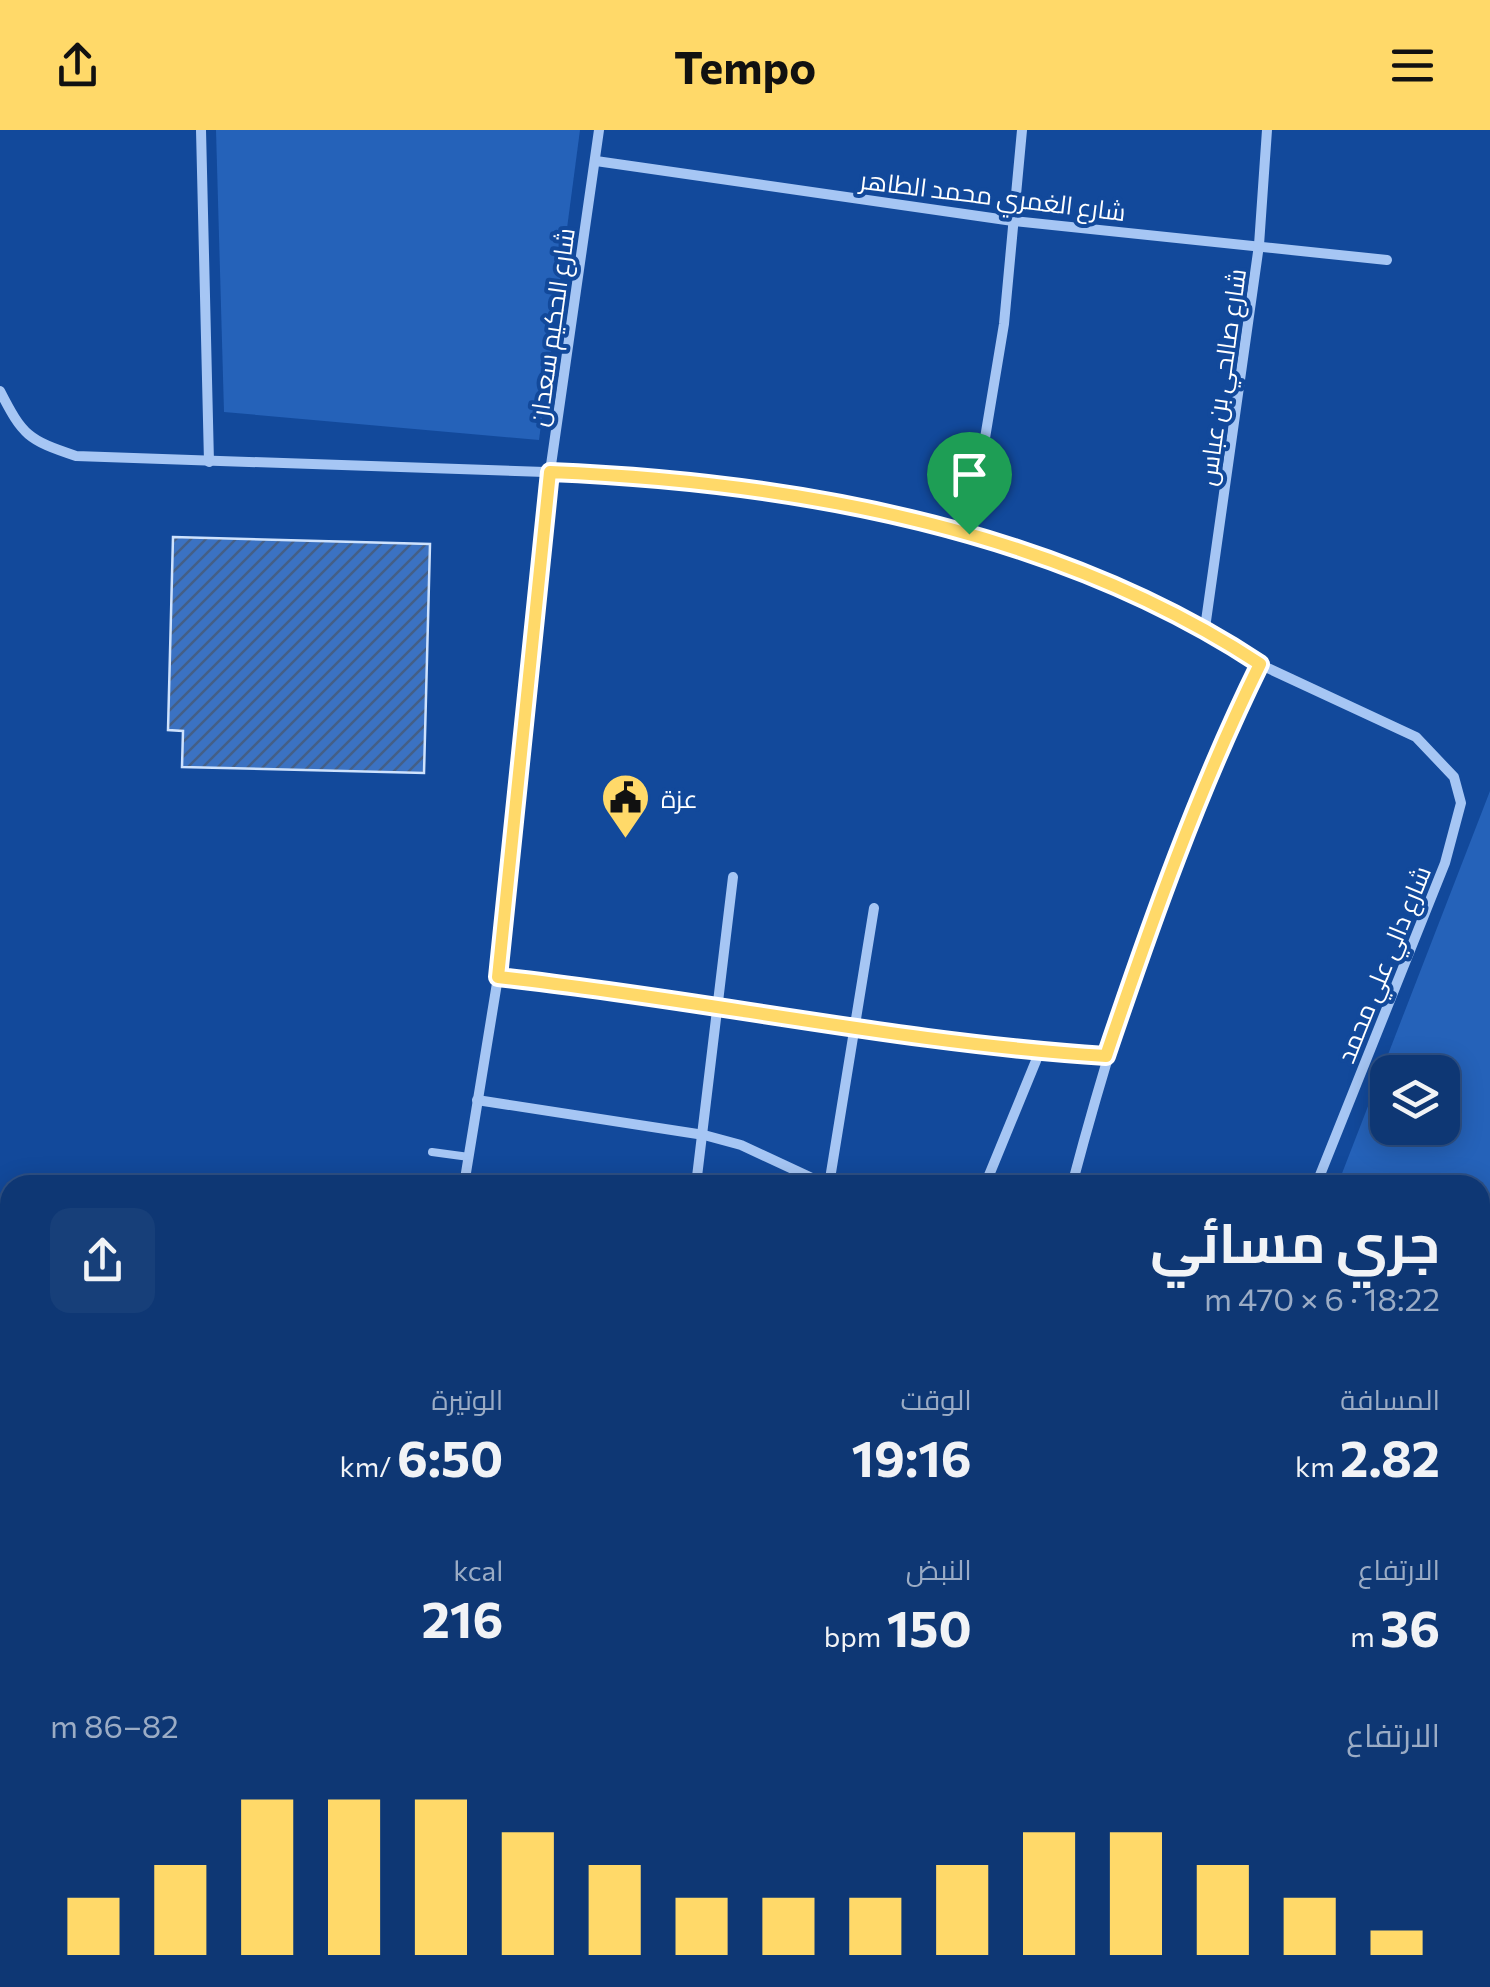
<!DOCTYPE html>
<html lang="ar">
<meta charset="utf-8">
<style>
body{margin:0;font-family:Commissioner,Cairo,sans-serif;background:#173f79;color:#f1f3f6;direction:rtl;height:100vh;display:flex;flex-direction:column;font-size:38px;white-space:nowrap}
*{box-sizing:border-box;margin:0}
p{font-size:32px;color:#9bacc5}
.icon{flex:none;width:55px;height:55px;fill:none;stroke:currentColor;stroke-width:2;stroke-linecap:round;stroke-linejoin:round}
.map{position:relative;flex:1;overflow:hidden;direction:ltr}
.panel{position:absolute;left:0px;top:1045px;width:1490px;height:812px;display:flex;flex-direction:column;background:#0e3774;border-radius:30px 30px 0 0;box-shadow:0 5px 25px #0003,0 0 0 2px #2e5186;direction:rtl}
.panel>*{flex:none}
.controls{position:absolute;left:1370px;top:925px;display:grid;gap:20px}
.controls a{display:grid;place-items:center;width:90px;height:90px;border-radius:20px;background:#0e3774;box-shadow:0 5px 25px #0003,0 0 0 2px #2e5186;font-size:50px}
.pin{position:absolute;display:grid;place-items:center;width:85px;height:85px;color:#fff;margin:-102px -42px;border-radius:50% 50% 50% 0;rotate:-45deg;box-shadow:0 0 10px #0007}
.pin .icon{rotate:45deg}
.round{display:grid;place-items:center;flex:none;width:105px;height:105px;border-radius:20px;background:#173f79}
.summary{display:flex;align-items:center;justify-content:space-between;height:170px;padding:0 50px}
h1{font-size:55px;font-weight:700;line-height:75px}
.figures{display:grid;grid-template-columns:repeat(3,1fr);gap:15px;height:170px;padding:10px 50px}
.figures div{display:grid;align-content:center}
.figures b{font-size:50px;font-weight:700}
.figures small{font-size:28px;font-weight:400}
.figures p{font-size:28px}
.chart{height:280px;padding:20px 50px}
.chart p{display:flex;justify-content:space-between}
.chart svg{width:100%;height:180px;margin-top:10px;stroke:#ffd969;stroke-width:6}
header{display:flex;justify-content:space-between;align-items:center;height:130px;padding:0 50px;background:#ffd969;color:#111;font-size:45px;font-weight:700}
.map>svg:first-child{display:block}
.green{fill:#2562b9;fill-rule:evenodd}
.building{fill:url(#building-hatch);stroke:#cee2fd;stroke-width:2.5}
.lines{fill:none;stroke-linecap:round;stroke-linejoin:round}
.service{stroke:#a6c6f4;stroke-width:8}
.minor{stroke:#a6c6f4;stroke-width:10}
.route-casing{stroke:#fff;stroke-width:20}
.route{stroke:#ffd969;stroke-width:12}
.labels{text-anchor:middle;dominant-baseline:central;stroke-width:8;stroke-linejoin:round;paint-order:stroke}
.street-label{font-size:25px;fill:#fff;stroke:#12499b}
.poi-label{font-size:25px;fill:#fff;stroke:#12499b;text-anchor:start}
</style>
<header><svg class="icon" aria-label="menu" viewBox="0 0 24 24"><path d="M4 6h16M4 12h16M4 18h16"/></svg>Tempo<svg class="icon" aria-label="share" viewBox="0 0 24 24"><path d="M12 15V3M7 8l5-5 5 5M5 13v7h14v-7"/></svg></header>
<div class="map">
<svg width="1490" height="1857" viewBox="0 0 1490 1857">
<defs>
<pattern id="building-hatch" width="6" height="6" patternUnits="userSpaceOnUse" patternTransform="scale(2.5)"><rect width="6" height="6" fill="#3b72c2"/><path d="M-1 1l2-2M0 6l6-6M5 7l2-2" fill="none" stroke="#445f87"/></pattern>
</defs>
<rect width="100%" height="100%" fill="#12499b"/>
<g class="green">
<polygon points="216,0 580,0 539,310 224,282"/>
<path d="M 1490,661 L 1490,1123 L 1480,1118 L 1480,1055 L 1358,1055 L 1341,1046 ZM 1388,942 L 1442,942 L 1442,998 L 1388,998 Z"/>
</g>
<polygon class="building" points="173,407 430,414 424,643 182,637 183,601 168,600"/>
<g class="lines">
<polyline class="service" points="432,1022 469,1027"/>
<g class="minor">
<polyline points="201,0 209,332"/>
<polyline points="596,31 1013,91 1387,130"/>
<path d="M 0,261 C 23,306 28,310 76,326 L 574,343 L 739,359 L 838,376 L 969,404 L 1136,464 L 1205,498 L 1259,534 L 1416,607 L 1454,647 L 1461,673 L 1445,733 L 1316,1055"/>
<polyline points="969,404 1004,194 1022,0"/>
<polyline points="1205,498 1259,115 1267,0"/>
<path d="M 498,847 C 701,870 901,913 1106,925"/>
<polyline points="477,970 704,1005 741,1015 827,1055"/>
<polyline points="464,1055 498,847 550,342 599,0"/>
<polyline points="696,1055 733,747"/>
<polyline points="829,1055 874,778"/>
<polyline points="985,1055 1040,921"/>
<path d="M 1072,1055 C 1119,877 1178,700 1259,534"/>
<polyline points="0,1209 10,1211"/>
<polyline points="0,1512 10,1512"/>
<polyline points="1480,1714 1490,1718"/>
<polyline points="0,1734 10,1735"/>
<polyline points="1480,1765 1490,1735"/>
<polyline points="901,1848 927,1857"/>
<polyline points="1157,1848 1176,1857"/>
<polyline points="1444,1848 1464,1857"/>
<polyline points="360,1857 360,1848"/>
<polyline points="567,1857 568,1848"/>
<polyline points="742,1857 744,1848"/>
<polyline points="971,1857 975,1848"/>
<polyline points="1324,1857 1328,1848"/>
</g>
</g>
<g class="lines">
<defs>
<path id="route" d="M 550,342 C 793,352 1054,398 1260,534 C 1198,660 1151,793 1106,926 C 901,913 701,869 498,847 Z"/>
</defs>
<use href="#route" class="route-casing"/>
<use href="#route" class="route"/>
</g>
<defs>
<symbol id="civic-pin" viewBox="-11 -11 22 30"><path d="M0 17L-7.5 6A9.5 9.5 0 1 1 7.5 6Z" fill="#ffd969" stroke="#12499b"/><path d="M-.6-6.5H3V-4.5H.6V-3L4-1V1h2V6H-6V1h2V-1L-.6-3ZM-1.2 2.5V6h2.4V2.5Z" fill="#111"/></symbol>
</defs>
<g fill-rule="evenodd">
<use href="#civic-pin" x="598" y="640" width="55" height="75"/>
</g>
<g class="labels">
<g class="street-label">
<text transform="translate(993 65) rotate(7)">شارع الغمري محمد الطاهر</text>
<text transform="translate(551 197) rotate(-82)">شارع الحكيم سعدان</text>
<text transform="translate(1221 247) rotate(-82)">شارع صالحي بن عباس</text>
<text transform="translate(1383 834) rotate(-68)">شارع دالي علي محمد</text>
</g>
<g class="poi-label">
<text x="661" y="668">عزة</text>
</g>
</g>
</svg>
<div class="controls">
<a><svg class="icon" aria-label="layers" viewBox="0 0 24 24"><path d="M12 4l9 5-9 5-9-5zM3 14l9 5 9-5"/></svg></a>
</div>
<div class="pin" style="left:969px;top:404px;background:#1e9e55"><svg class="icon" aria-label="arrive" viewBox="0 0 24 24"><path d="M6 21V4h12l-3 4 3 4H6"/></svg></div>
<section class="panel">
<div class="summary"><div><h1>جري مسائي</h1><p>18:22 · 6 × 470 m</p></div><a class="round"><svg class="icon" aria-label="share" viewBox="0 0 24 24"><path d="M12 15V3M7 8l5-5 5 5M5 13v7h14v-7"/></svg></a></div>
<div class="figures">
<div><p>المسافة</p><b>2.82<small> km</small></b></div>
<div><p>الوقت</p><b>19:16</b></div>
<div><p>الوتيرة</p><b>6:50<small> /km</small></b></div>
</div>
<div class="figures">
<div><p>الارتفاع</p><b>36<small> m</small></b></div>
<div><p>النبض</p><b>150<small> bpm</small></b></div>
<div><p>kcal</p><b>216</b></div>
</div>
<div class="chart"><p><span>الارتفاع</span>82–86 m</p>
<svg viewBox="0 0 160 44" preserveAspectRatio="none"><path d="M5 44V30M15 44V22M25 44V6M35 44V6M45 44V6M55 44V14M65 44V22M75 44V30M85 44V30M95 44V30M105 44V22M115 44V14M125 44V14M135 44V22M145 44V30M155 44V38"/></svg>
</div>
</section>
</div>
